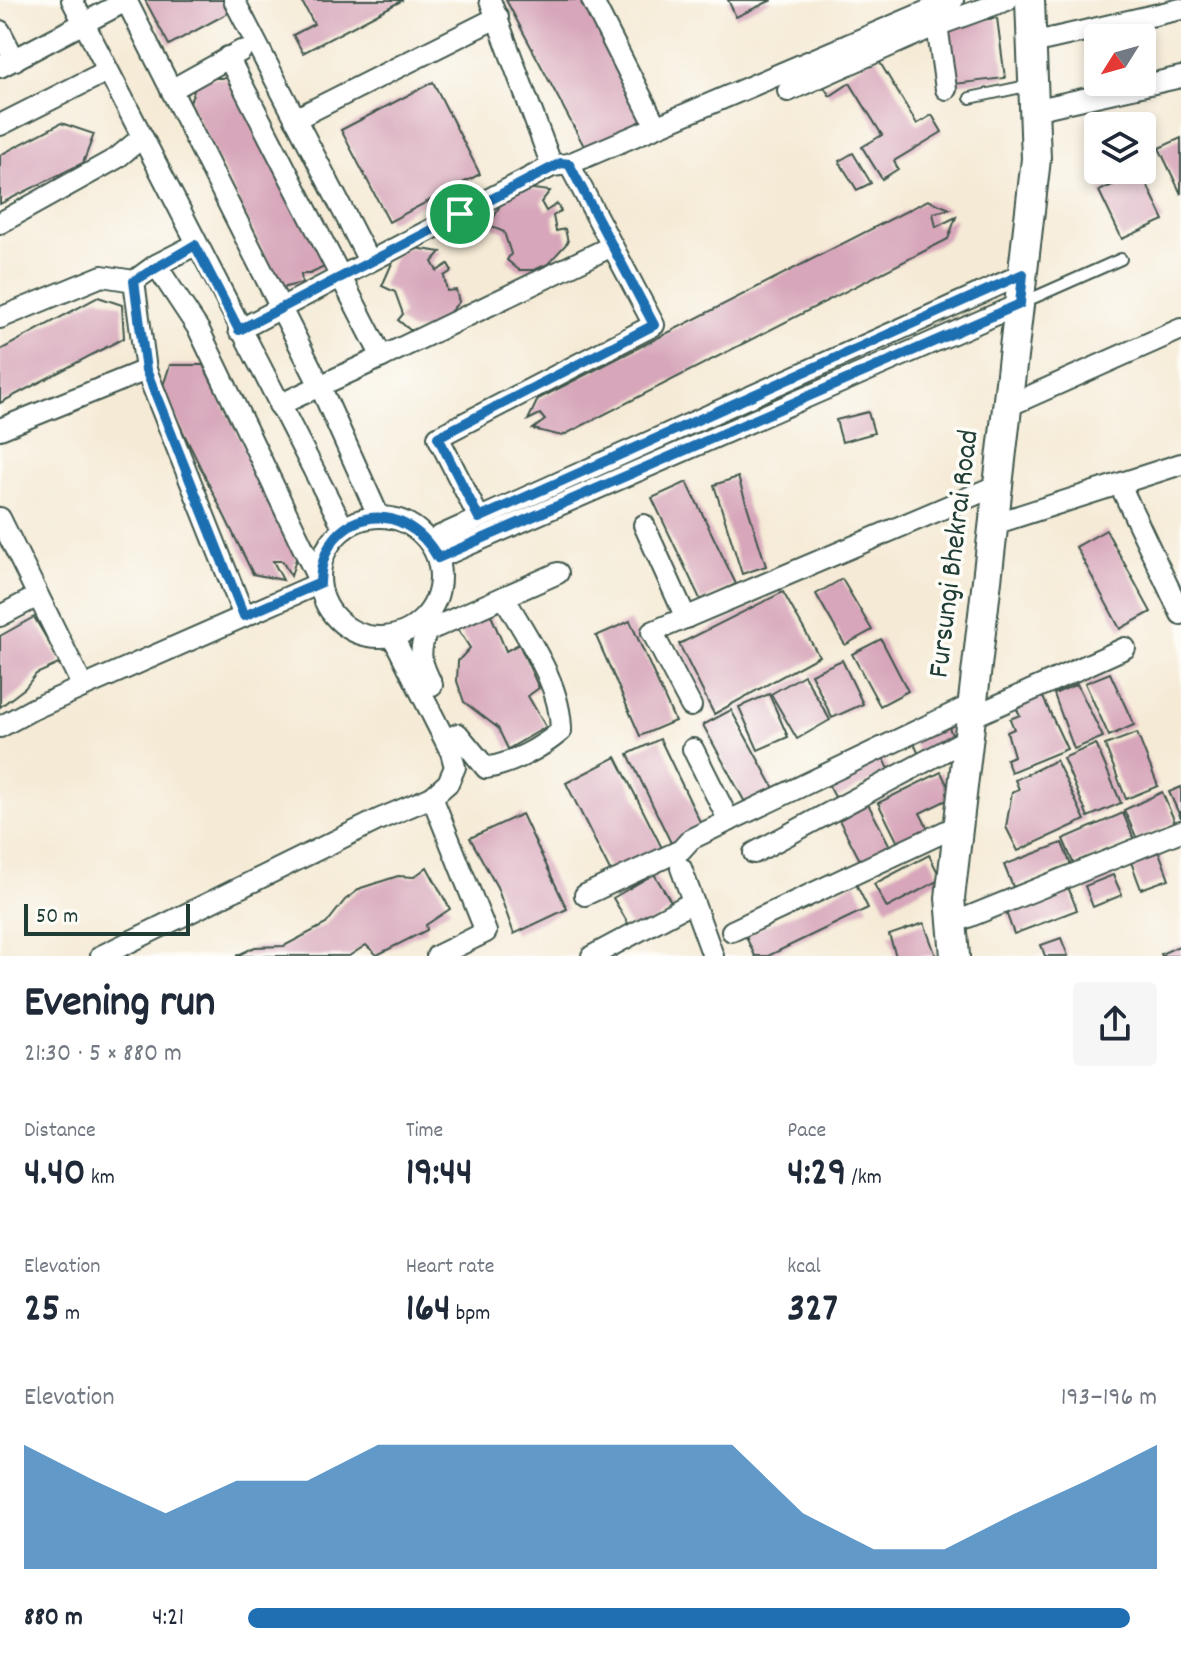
<!DOCTYPE html>
<meta charset="utf-8">
<style>
body{margin:0;font-family:Dekko,sans-serif;background:#f6f6f7;color:#1f2937;height:100vh;display:flex;flex-direction:column;font-size:30px;white-space:nowrap}
*{box-sizing:border-box;margin:0}
p{font-size:26px;color:#747a83}
.icon{flex:none;width:44px;height:44px;fill:none;stroke:currentColor;stroke-width:2;stroke-linecap:round;stroke-linejoin:round}
.map{position:relative;height:956px;overflow:hidden}
.details{display:flex;flex-direction:column;background:#fff;flex:1}
.details>*{flex:none}
.needle{width:52px;rotate:233deg}
.buttons{position:absolute;left:1084px;top:24px;display:grid;gap:16px}
.buttons a{display:grid;place-items:center;width:72px;height:72px;border-radius:8px;background:#fff;box-shadow:0 4px 12px #0003;font-size:40px}
.scale{position:absolute;left:24px;bottom:20px;width:166px;box-sizing:border-box;padding-left:8px;border:4px solid #1f3d34;border-top:0;font-size:22px;line-height:28px;white-space:nowrap;color:#1f3d34;-webkit-text-stroke:6px #fdfcf7;paint-order:stroke}
.pin{position:absolute;display:grid;place-items:center;width:68px;height:68px;color:#fff;margin:-34px;border:4px solid #fff;border-radius:50%;box-shadow:0 2px 8px #0007}
.round{display:grid;place-items:center;flex:none;width:84px;height:84px;border-radius:8px;background:#f6f6f7}
.summary{display:flex;align-items:center;justify-content:space-between;height:136px;padding:0 24px}
h1{font-size:44px;font-weight:800;line-height:60px}
.figures{display:grid;grid-template-columns:repeat(3,1fr);gap:12px;height:136px;padding:8px 24px}
.figures div{display:grid;align-content:center}
.figures b{font-size:40px;font-weight:800}
.figures small{font-size:22px;font-weight:400}
.figures p{font-size:22px}
.chart{height:224px;padding:16px 24px}
.chart p{display:flex;justify-content:space-between}
.chart svg{width:100%;height:144px;margin-top:8px;fill:#1f6fb2;opacity:.7}
ul{padding:0 24px;list-style:none;font-size:26px}
li{display:grid;grid-template-columns:128px 96px 1fr;align-items:center;height:60px}
li i{height:20px;border-radius:10px;background:#1f6fb2}
.map>svg:first-child{display:block}
.building{fill:#d7a6ba}
.lines{fill:none;stroke-linecap:round;stroke-linejoin:round}
.lane-casing{stroke:#3f574c;stroke-width:14}
.street-casing{stroke:#3f574c;stroke-width:24}
.secondary-casing{stroke:#3f574c;stroke-width:32}
.lane{stroke:#fff;stroke-width:10}
.street{stroke:#fff;stroke-width:20}
.secondary{stroke:#fff;stroke-width:28}
.route-casing{stroke:#fff;stroke-width:16}
.route{stroke:#1f6fb2;stroke-width:10}
.labels{text-anchor:middle;dominant-baseline:central;stroke-width:7;stroke-linejoin:round;paint-order:stroke}
.street-label{font-size:30px;fill:#1f3d34;stroke:#fdfcf7}
</style>
<div class="map">
<svg width="1181" height="956" viewBox="0 0 1181 956">
<rect width="100%" height="100%" fill="#fdfcf7"/>
<filter id="ink" filterUnits="userSpaceOnUse"><feTurbulence type="fractalNoise" baseFrequency=".0125" numOctaves="2"/><feDisplacementMap in="SourceGraphic" scale="16" xChannelSelector="R" yChannelSelector="G"/><feConvolveMatrix kernelMatrix="1 2 1 2 8 2 1 2 1" color-interpolation-filters="sRGB"/></filter>
<filter id="wash" filterUnits="userSpaceOnUse"><feTurbulence type="fractalNoise" baseFrequency=".006" numOctaves="4" result="noise"/><feDisplacementMap in="SourceGraphic" scale="32" xChannelSelector="R" yChannelSelector="G"/><feGaussianBlur stdDeviation="1.8" result="paint"/><feColorMatrix in="noise" values="0 0 0 0 0 0 0 0 0 0 0 0 0 0 0 0 0 1.4 0 .05"/><feComposite in="paint" operator="in"/></filter>
<g filter="url(#wash)">
<rect width="100%" height="100%" fill="#f5ead5"/>
<g id="blocks">
<g class="building">
<polygon points="145,0 224,0 230,12 169,45"/>
<polygon points="301,0 403,0 303,53 293,35 314,24"/>
<polygon points="506,0 583,0 646,119 586,150"/>
<polygon points="728,0 772,0 736,17"/>
<polygon points="997,18 1005,78 955,84 947,24"/>
<polygon points="876,56 917,124 932,115 942,132 894,161 898,169 882,179 862,147 882,135 850,83 830,96 824,87"/>
<polygon points="198,78 231,78 326,266 310,274 301,274 302,283 281,288 190,103"/>
<polygon points="433,82 480,174 389,222 341,130"/>
<polygon points="61,123 94,134 83,163 0,204 0,155"/>
<polygon points="1181,138 1181,194 1159,148"/>
<polygon points="853,153 871,183 857,190 839,161"/>
<polygon points="1141,172 1164,220 1122,239 1099,191"/>
<polygon points="516,187 550,191 541,202 546,211 557,204 561,211 553,216 556,231 565,229 568,242 548,264 534,270 519,270 507,260 511,254 504,232 490,226 505,194"/>
<polygon points="928,200 950,209 933,213 936,227 956,217 948,239 562,436 533,429 545,420 540,414 528,420 538,399"/>
<polygon points="408,247 441,252 432,262 437,271 448,264 452,271 444,276 447,291 456,290 459,302 439,324 425,330 410,330 398,320 403,314 395,292 382,286 396,254"/>
<polygon points="98,297 122,305 124,338 0,403 0,350"/>
<polygon points="170,365 203,365 298,552 291,576 282,561 273,561 283,580 253,574 162,389"/>
<polygon points="868,412 874,433 842,442 836,420"/>
<polygon points="738,477 766,566 742,574 714,485"/>
<polygon points="687,482 736,584 701,601 652,498"/>
<polygon points="1106,530 1151,612 1120,629 1076,547"/>
<polygon points="842,579 872,630 845,645 816,594"/>
<polygon points="783,592 819,656 714,714 679,644"/>
<polygon points="488,608 506,651 519,644 539,688 528,696 546,727 508,749 498,728 464,702 457,681 458,661 470,648 456,626"/>
<polygon points="34,617 61,663 36,674 25,688 0,707 0,636"/>
<polygon points="630,621 675,721 640,736 596,636"/>
<polygon points="881,639 908,691 880,706 852,654"/>
<polygon points="842,660 863,704 832,718 811,674"/>
<polygon points="1110,673 1134,725 1109,736 1085,683"/>
<polygon points="804,675 830,720 797,739 771,694"/>
<polygon points="1077,684 1103,737 1074,749 1054,694"/>
<polygon points="1041,693 1067,749 1011,772 1006,759 1014,756 1007,732 1014,729 1010,719 1020,715 1015,706"/>
<polygon points="769,694 788,737 758,750 739,707"/>
<polygon points="731,710 775,790 747,806 703,725"/>
<polygon points="946,720 954,740 919,755 911,736"/>
<polygon points="1137,733 1158,786 1126,799 1105,745"/>
<polygon points="660,739 703,828 671,843 628,754"/>
<polygon points="1096,744 1121,803 1088,817 1063,758"/>
<polygon points="880,751 890,771 836,799 826,780"/>
<polygon points="616,757 662,848 611,873 566,783"/>
<polygon points="1056,760 1085,820 1018,851 1006,827 1012,792 1019,789 1015,780"/>
<polygon points="941,772 953,797 920,813 932,837 902,851 878,803"/>
<polygon points="1181,787 1181,818 1169,792"/>
<polygon points="1162,792 1175,822 1137,839 1124,810"/>
<polygon points="868,804 892,850 863,866 839,820"/>
<polygon points="1123,813 1134,839 1074,865 1063,839"/>
<polygon points="522,814 567,909 514,934 497,887 470,838"/>
<polygon points="1062,843 1071,865 1013,887 1004,865"/>
<polygon points="1159,852 1169,879 1141,889 1131,862"/>
<polygon points="929,855 941,879 887,908 874,884"/>
<polygon points="427,867 450,909 426,925 427,930 377,955 366,945 349,956 236,956 255,947 284,946 326,924 345,900 361,888 398,876 414,877"/>
<polygon points="654,874 675,908 634,933 613,898"/>
<polygon points="1113,875 1122,895 1093,907 1085,886"/>
<polygon points="855,882 868,908 768,956 755,956 745,935 807,908"/>
<polygon points="1068,887 1077,910 1014,934 1006,912"/>
<polygon points="924,923 936,956 896,956 889,935"/>
<polygon points="1061,938 1068,956 1045,956 1041,945"/>
<polygon points="1181,945 1181,956 1162,956 1161,954"/>
</g>
</g>
</g>
<g filter="url(#ink)">
<use href="#blocks" fill-opacity="0" stroke="#3f574c" stroke-width="2"/>
<g class="lines">
<defs>
<g id="lane">
<polyline points="970,98 1031,85"/>
<polyline points="1024,302 1121,259"/>
</g>
<g id="street">
<polyline points="72,0 344,529"/>
<polyline points="126,0 320,386 379,517"/>
<polyline points="234,0 369,261"/>
<polyline points="490,0 552,166"/>
<polyline points="592,0 656,126"/>
<polyline points="937,25 946,89"/>
<polyline points="0,31 15,60"/>
<polyline points="1032,43 1181,9"/>
<polyline points="228,57 382,357 279,405"/>
<polyline points="0,67 126,1"/>
<polyline points="171,90 241,51"/>
<polyline points="788,91 930,28 1007,0"/>
<polyline points="1034,110 1181,77"/>
<polyline points="295,119 498,17"/>
<polyline points="0,125 107,71"/>
<polyline points="569,164 953,0"/>
<polyline points="0,223 117,158 140,139"/>
<polyline points="156,265 195,245"/>
<polyline points="0,318 102,276 134,281 146,370 0,429"/>
<polyline points="239,330 552,166 569,164 654,325 438,437 479,518"/>
<polyline points="382,357 612,246"/>
<polyline points="146,370 244,616"/>
<polyline points="1008,406 1181,329"/>
<polyline points="1120,485 1181,614"/>
<circle cx="380" cy="577" r="60"/>
<polyline points="0,518 83,687"/>
<polyline points="994,524 1181,464"/>
<polyline points="644,525 686,618"/>
<polyline points="429,541 1023,274"/>
<polyline points="438,558 1020,304"/>
<polyline points="0,616 38,596"/>
<path d="M 432,685 C 421,663 417,653 427,631 L 558,573"/>
<polyline points="691,706 652,632 998,485"/>
<polyline points="972,717 1125,648"/>
<polyline points="0,727 33,709 320,583 199,330 156,265 134,281"/>
<path d="M 446,740 L 458,734 L 486,768 C 512,764 541,748 561,731 C 561,683 527,638 504,597"/>
<polyline points="693,749 729,821"/>
<polyline points="432,797 486,932 437,956"/>
<polyline points="754,853 969,738"/>
<polyline points="681,868 713,956"/>
<polyline points="585,895 681,850 691,839 973,704"/>
<polyline points="951,924 1181,831"/>
<polyline points="732,931 959,825"/>
<polyline points="101,956 380,819 432,797 448,783 455,767 451,752 393,637"/>
<polyline points="592,956 693,902"/>
</g>
<polyline id="secondary" points="955,956 950,898 1036,159 1030,0"/>
</defs>
<use href="#lane" class="lane-casing"/>
<use href="#street" class="street-casing"/>
<use href="#secondary" class="secondary-casing"/>
<use href="#lane" class="lane"/>
<use href="#street" class="street"/>
<use href="#secondary" class="secondary"/>
</g>
</g>
<g class="lines" filter="url(#ink)">
<defs>
<path id="route" d="M 561,163 L 569,164 L 654,325 L 438,437 L 479,518 L 1023,274 L 1020,304 L 438,558 C 403,494 322,509 320,583 L 244,616 L 146,370 L 134,281 L 195,245 L 239,330 Z"/>
</defs>
<use href="#route" class="route-casing"/>
<use href="#route" class="route"/>
</g>
<g class="labels">
<g class="street-label">
<text transform="translate(956 554) rotate(-83)">Fursungi Bhekrai Road</text>
</g>
</g>
</svg>
<div class="buttons">
<a><svg class="needle" viewBox="-14 -14 28 28"><path d="M0-13l5 13h-10z" fill="#e53935"/><path d="M0 13l5-13h-10z" fill="#747a83"/></svg></a>
<a><svg class="icon" aria-label="layers" viewBox="0 0 24 24"><path d="M12 4l9 5-9 5-9-5zM3 14l9 5 9-5"/></svg></a>
</div>
<div class="scale">50 m</div>
<div class="pin" style="left:460px;top:214px;background:#1e9e55"><svg class="icon" aria-label="arrive" viewBox="0 0 24 24"><path d="M6 21V4h12l-3 4 3 4H6"/></svg></div>
</div>
<section class="details">
<div class="summary"><div><h1>Evening run</h1><p>21:30 · 5 × 880 m</p></div><a class="round"><svg class="icon" aria-label="share" viewBox="0 0 24 24"><path d="M12 15V3M7 8l5-5 5 5M5 13v7h14v-7"/></svg></a></div>
<div class="figures">
<div><p>Distance</p><b>4.40<small> km</small></b></div>
<div><p>Time</p><b>19:44</b></div>
<div><p>Pace</p><b>4:29<small> /km</small></b></div>
</div>
<div class="figures">
<div><p>Elevation</p><b>25<small> m</small></b></div>
<div><p>Heart rate</p><b>164<small> bpm</small></b></div>
<div><p>kcal</p><b>327</b></div>
</div>
<div class="chart"><p><span>Elevation</span>193–196 m</p>
<svg viewBox="0 0 160 44" preserveAspectRatio="none"><path d="M0 44V6L10 17L20 27L30 17L40 17L50 6L60 6L70 6L80 6L90 6L100 6L110 27L120 38L130 38L140 27L150 17L160 6V44z"/></svg>
</div>
<ul>
<li><b>880 m</b>4:21<i style="width:97%"></i></li>
</ul>
</section>
